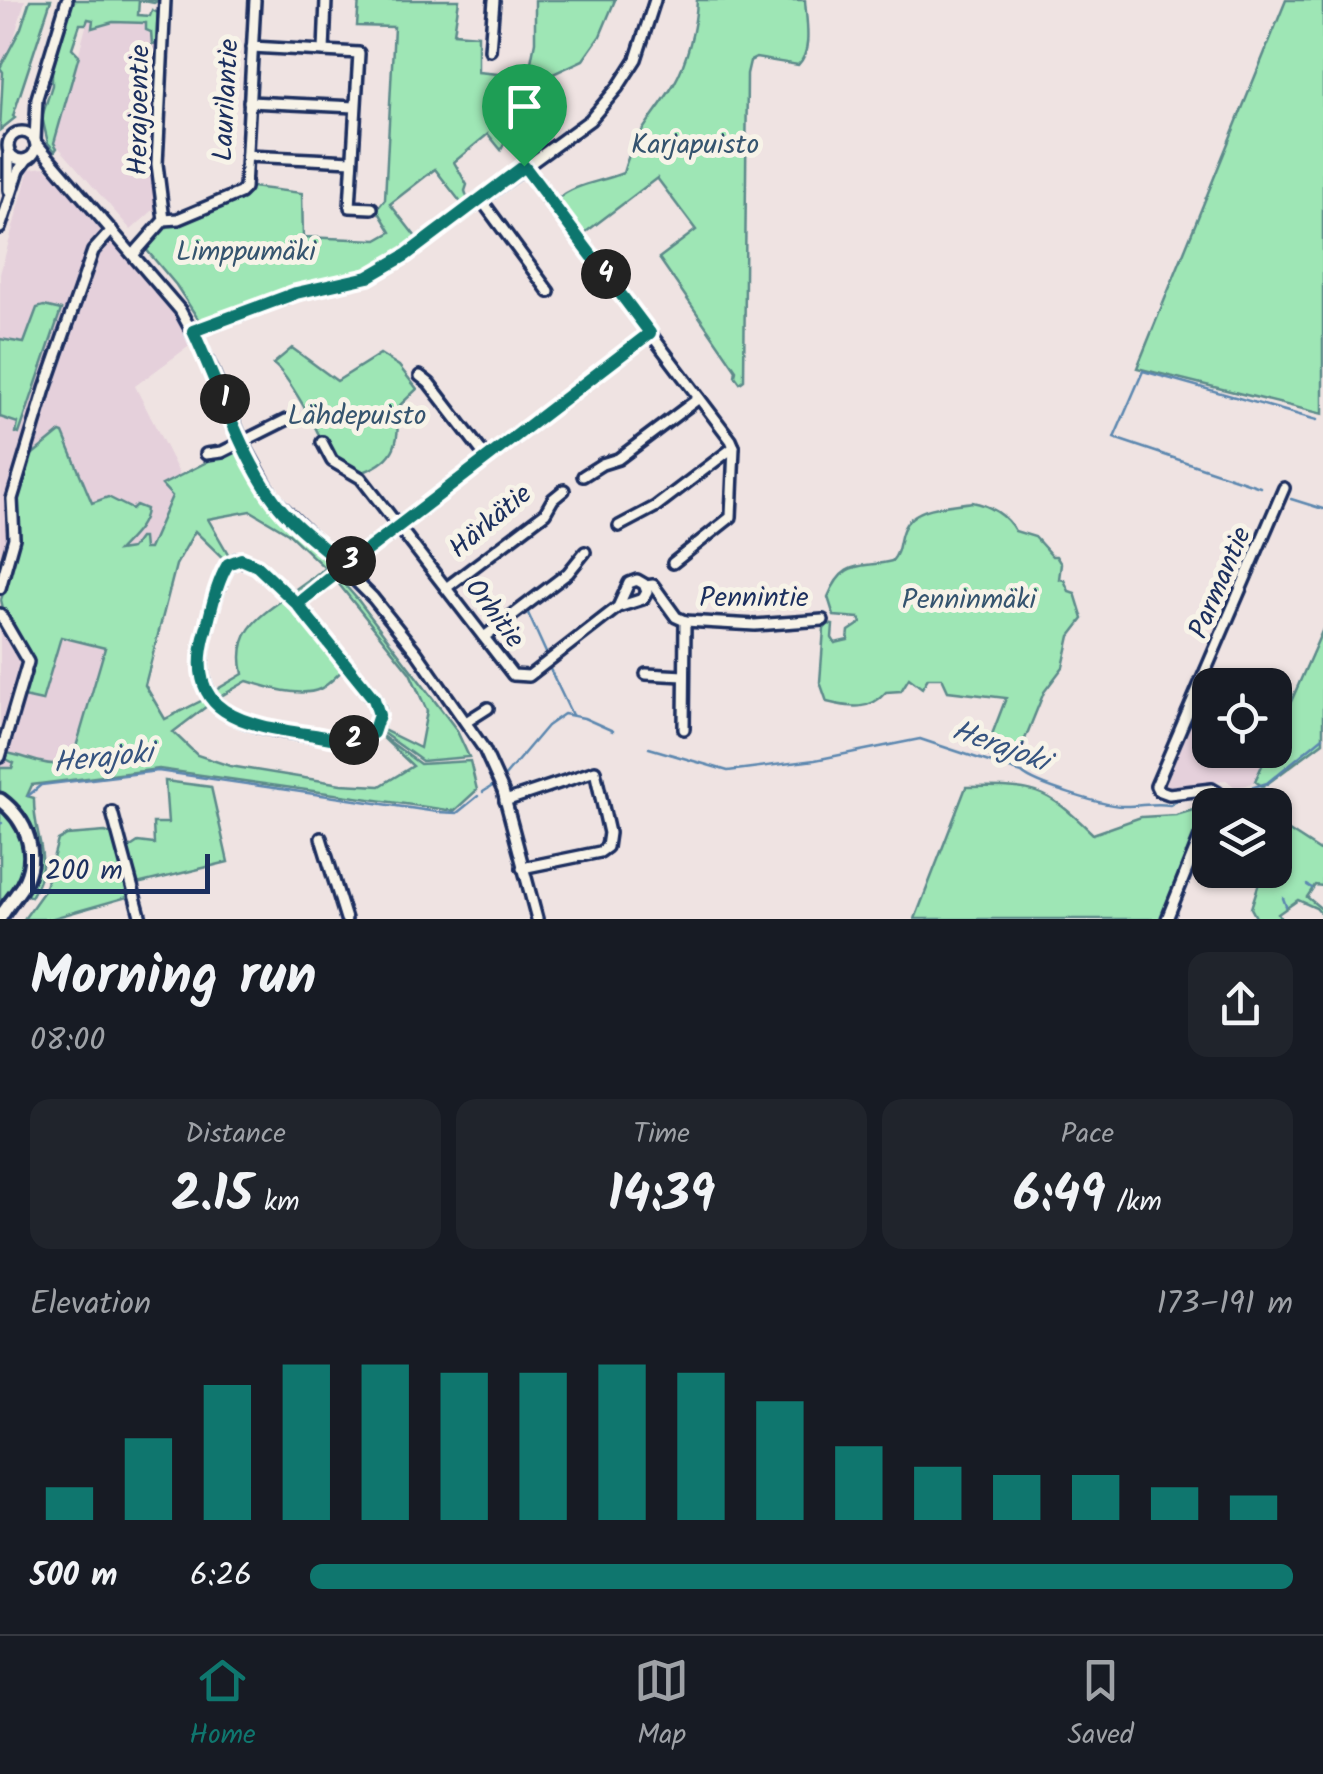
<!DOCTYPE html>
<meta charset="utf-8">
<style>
body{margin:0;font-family:Kalam,sans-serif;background:#20242c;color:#f1f3f6;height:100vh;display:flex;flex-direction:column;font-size:38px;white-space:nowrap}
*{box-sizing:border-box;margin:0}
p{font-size:32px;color:#9ea1a6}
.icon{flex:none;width:55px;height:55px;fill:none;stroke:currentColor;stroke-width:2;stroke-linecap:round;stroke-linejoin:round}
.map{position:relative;height:919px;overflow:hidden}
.sheet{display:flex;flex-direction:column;background:#171b24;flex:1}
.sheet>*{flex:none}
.fabs{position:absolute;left:1192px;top:668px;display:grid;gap:20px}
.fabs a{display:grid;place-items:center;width:100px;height:100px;border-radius:20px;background:#171b24;box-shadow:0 2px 8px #0004;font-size:50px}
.scale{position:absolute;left:30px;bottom:25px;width:180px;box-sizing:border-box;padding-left:10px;border:5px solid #1b2f5e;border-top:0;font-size:28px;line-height:35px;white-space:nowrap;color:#1b2f5e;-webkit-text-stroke:8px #f7f3e8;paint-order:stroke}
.pin{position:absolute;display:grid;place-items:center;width:85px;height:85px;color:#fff;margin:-102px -42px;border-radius:50% 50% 50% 0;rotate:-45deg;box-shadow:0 0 10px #0007}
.pin .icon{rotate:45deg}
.km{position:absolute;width:50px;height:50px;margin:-25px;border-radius:50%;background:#222;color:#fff;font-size:28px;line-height:50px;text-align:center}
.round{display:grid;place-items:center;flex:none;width:105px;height:105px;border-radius:20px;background:#20242c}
.headline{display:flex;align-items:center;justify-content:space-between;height:170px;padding:0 30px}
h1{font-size:55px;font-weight:800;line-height:75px}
.metrics{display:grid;grid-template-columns:repeat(3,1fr);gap:15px;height:170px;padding:10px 30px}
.metrics div{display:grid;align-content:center;border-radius:20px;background:#20242c;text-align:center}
.metrics b{font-size:50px;font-weight:800}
.metrics small{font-size:28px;font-weight:400}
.metrics p{font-size:28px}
.chart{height:280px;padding:20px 30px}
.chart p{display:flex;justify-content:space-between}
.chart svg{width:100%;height:180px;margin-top:10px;stroke:#0f766e;stroke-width:6}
ul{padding:0 30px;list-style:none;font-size:32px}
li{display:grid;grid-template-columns:160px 120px 1fr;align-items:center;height:75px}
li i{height:25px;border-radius:12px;background:#0f766e}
.tab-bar{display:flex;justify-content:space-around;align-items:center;height:140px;border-top:2px solid #363941;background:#171b24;font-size:28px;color:#9ea1a6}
.tab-bar a{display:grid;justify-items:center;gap:5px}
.tab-bar .current{color:#0f766e}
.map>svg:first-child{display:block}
.built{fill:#e5d0db}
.green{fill:#9ee6b5;stroke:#5c8a8a;stroke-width:2.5}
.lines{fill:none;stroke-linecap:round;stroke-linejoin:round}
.stream{stroke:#5b87af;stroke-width:2.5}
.minor-casing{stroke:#1b2f5e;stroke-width:16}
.major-casing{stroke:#1b2f5e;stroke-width:19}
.minor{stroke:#f7f3e8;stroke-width:9}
.major{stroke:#f7f3e8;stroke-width:11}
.route-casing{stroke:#fff;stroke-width:20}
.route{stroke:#0f766e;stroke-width:12}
.labels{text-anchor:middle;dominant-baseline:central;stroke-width:10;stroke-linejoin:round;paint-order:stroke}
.street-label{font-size:28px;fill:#1b2f5e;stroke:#f7f3e8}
.park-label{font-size:28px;fill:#35546f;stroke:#f7f3e8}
.water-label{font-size:30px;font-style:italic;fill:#365480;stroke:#f7f3e8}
</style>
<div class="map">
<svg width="1323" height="919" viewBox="0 0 1323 919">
<rect width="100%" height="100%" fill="#efe3e2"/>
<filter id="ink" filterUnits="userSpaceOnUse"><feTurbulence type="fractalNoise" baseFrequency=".01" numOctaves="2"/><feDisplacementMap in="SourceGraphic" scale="20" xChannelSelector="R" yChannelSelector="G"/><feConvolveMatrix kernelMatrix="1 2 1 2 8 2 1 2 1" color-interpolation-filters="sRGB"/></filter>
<g filter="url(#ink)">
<g class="built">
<polygon points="0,0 25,0 0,87"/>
<polygon points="88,19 93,20 93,28 113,22 147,23 152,43 158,43 153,149 160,204 131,230 55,143"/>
<polygon points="44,167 68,186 160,293 192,344 135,386 181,477 105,647 75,754 66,763 42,763 0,787 0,274 29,169"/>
<polygon points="1201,693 1210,697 1210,750 1269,750 1255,781 1247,785 1235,787 1226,780 1166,791 1161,786"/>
</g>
<g class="green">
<polygon points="30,0 51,0 13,116 15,118 0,130 3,72 0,68 21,28"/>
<polygon points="72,0 159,0 154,3 139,0 138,15 150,16 152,10 158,13 158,43 152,44 151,32 146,30 146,23 113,22 92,28 93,20 88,19 86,24 80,24 72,48 79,55 54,143 57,148 55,151 48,143 42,117 52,85 52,65"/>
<polygon points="359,0 459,0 454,33 478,35 478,72 528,77 535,42 535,0 615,0 600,36 583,60 487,105 521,135 506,140 501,150 488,134 454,162 467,185 465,191 469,203 462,204 435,169 390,204 419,241 374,271 290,292 200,322 176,285 145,248 169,224 243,195 252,187 302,193 303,237 377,240 391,232 377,209 385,199 394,27 357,26"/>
<path d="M 697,0 L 805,0 C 806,20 813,51 798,65 L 756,58 L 750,61 L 747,74 L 744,380 L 740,383 L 735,376 L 736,370 L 659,258 L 696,230 L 657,178 L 582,235 L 556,200 C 576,183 598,183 623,173 C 634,133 654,118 674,84 C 687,61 696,27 697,0 Z"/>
<polygon points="1286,0 1323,0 1323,414 1137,368"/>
<polygon points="44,306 61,310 19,434 16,433 18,423 0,417 0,339 24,343 37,308"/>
<path d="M 292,348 L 337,381 L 380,354 L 399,366 L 417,389 L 396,409 C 402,445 393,463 357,474 L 326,453 C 322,436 287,373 273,364 Z"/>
<path d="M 60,432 L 63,433 L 92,503 L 108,497 L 132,509 L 136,505 L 146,509 C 145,526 129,539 118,551 L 131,549 L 139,538 L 143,538 L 144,549 L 149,549 L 172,496 L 162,485 L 240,445 L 276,509 L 334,562 L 294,595 L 285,585 L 293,591 L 325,568 L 288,533 L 251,511 L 208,519 L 231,559 L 227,562 L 195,531 L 176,565 L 145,685 L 165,719 L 207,698 L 211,703 L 173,732 L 197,755 L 230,766 L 341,784 L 380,786 L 413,766 L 378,733 L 420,764 L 470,761 L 477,790 L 454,811 L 159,769 L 32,785 L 27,796 L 34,798 C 33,839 55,857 31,897 L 24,893 C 34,848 42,825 0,794 L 0,768 L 12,768 L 14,763 L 6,759 L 5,753 C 29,755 56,776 74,754 L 105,648 L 61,637 L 42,701 L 24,697 L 31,659 L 4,612 L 1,600 L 19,540 L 16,503 L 28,458 Z"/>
<path d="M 972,502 C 989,505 1007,515 1015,531 L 1035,537 L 1052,556 L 1056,556 L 1061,564 L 1059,579 L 1064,580 L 1069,591 L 1075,593 L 1083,619 L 1070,636 L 1063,667 L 1044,692 L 1019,754 L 1007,763 L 990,756 L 986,750 L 1006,698 L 948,691 L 942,678 L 928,678 L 922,688 L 909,678 L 901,691 L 886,692 C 870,711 851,708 827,702 L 820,682 L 824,629 L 828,624 L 833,625 L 832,638 L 835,643 L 848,640 L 849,631 L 861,623 L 859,618 L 834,616 L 828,597 C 844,558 860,569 892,561 C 901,550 898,542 903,530 C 912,505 950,506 972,502 Z"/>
<polygon points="337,576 358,600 456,729 469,757 422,761 380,731 379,728 420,748 427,711 410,673 334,578"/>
<path d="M 284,593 L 345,668 C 338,674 329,685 320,689 C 300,698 266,687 247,681 L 216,699 L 207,688 L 211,687 L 214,691 L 243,674 C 234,634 255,619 285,598 Z"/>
<polygon points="1323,629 1323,742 1263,787 1255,781 1269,750 1275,750 1275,738"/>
<polygon points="165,781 211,787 228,862 137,884 126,850 138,842 154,844 153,823 168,823"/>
<path d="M 966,787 C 1034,786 1044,786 1093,834 L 1141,817 L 1176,815 L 1207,806 L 1161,919 L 915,919 Z"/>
<path d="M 0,806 C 33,835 31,873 0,902 Z"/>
<polygon points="1286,829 1323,853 1323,886 1315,885 1307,897 1323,910 1323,916 1316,908 1298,900 1278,914 1281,919 1257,919 1251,908 1263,870 1275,870 1275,843"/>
<polygon points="105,832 114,835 131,896 50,919 24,919 44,891 58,840 67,835"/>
</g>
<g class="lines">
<g class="stream">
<polyline points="1260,487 1114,438 1143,371 1317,420"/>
<polyline points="1291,499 1323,509"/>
<polyline points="520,602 520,603"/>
<polyline points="527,611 547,655"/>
<polyline points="549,667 572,715"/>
<path d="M 649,748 L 728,771 L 815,760 L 920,739 L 1022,773 C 1035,785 1102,805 1121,806 C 1138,807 1153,802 1170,805 L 1188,795 L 1211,799"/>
<polyline points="504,777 547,726 564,714 584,718 613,731"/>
<polyline points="483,792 494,785"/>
<polyline points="28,796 41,785 158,771 437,812 457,813 478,796"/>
<polyline points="1219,798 1267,783 1323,737"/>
<polyline points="0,824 2,823"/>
<polyline points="1307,885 1312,888"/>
<polyline points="1283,898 1286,906"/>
</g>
<defs>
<g id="minor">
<polyline points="252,47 359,53 350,207 372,208"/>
<polyline points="490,50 494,0"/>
<polyline points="324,51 326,0"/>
<polyline points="249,102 355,107"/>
<circle cx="22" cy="146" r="14"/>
<polyline points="35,140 37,98 67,0"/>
<polyline points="37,144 180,310 211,367 242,441 274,499 373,598 417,653 484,749 503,791 537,919"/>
<polyline points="247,156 352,161"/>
<polyline points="524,166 731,440 734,447 731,517 673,563"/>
<polyline points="9,190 9,152"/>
<polyline points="480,198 549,292"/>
<polyline points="164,220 157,164 165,0"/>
<polyline points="0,228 19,170 27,159"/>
<polyline points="134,254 164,220 178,219 240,193 245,188 255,0"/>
<polyline points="193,331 296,293 368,277 405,255 590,120 618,87 636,59 655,0"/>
<polyline points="420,376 429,383 486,457"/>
<polyline points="322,442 332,461 361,478 513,675 529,676 618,607 643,599 647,592 644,584 637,580 629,583 618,607"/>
<polyline points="206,454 222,452 286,420"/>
<polyline points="583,476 602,464 618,459 699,398"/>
<polyline points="619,526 655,507 734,447"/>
<polyline points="646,586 653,585 676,617 685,621"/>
<polyline points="0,588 14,538 12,499 45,389 93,251 112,230"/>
<polyline points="446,588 545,513 553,499 564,490"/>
<path d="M 297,604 L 374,699 L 379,710 L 377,725 L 366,738 L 352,740 C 277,730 177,734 207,627 C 212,607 217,587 226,568 L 237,559 L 257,566 L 297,604 L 650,333"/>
<polyline points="0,614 28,662 0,757"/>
<polyline points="685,621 755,625 823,620"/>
<polyline points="484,637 568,573 585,552"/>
<polyline points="646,674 684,676"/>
<polyline points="466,722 488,708"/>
<polyline points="684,729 685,621"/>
<polyline points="505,801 595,771 609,833 607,847 600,852 522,868"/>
<polyline points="1213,805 1217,792 1212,789 1169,794 1158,790 1156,786 1284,488"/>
<polyline points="112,812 141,919"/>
<polyline points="321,838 346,919"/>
<polyline points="1167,919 1210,812"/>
</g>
<path id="major" d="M 0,800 C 27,820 40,854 23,885 C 16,896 7,906 0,918"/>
</defs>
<use href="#minor" class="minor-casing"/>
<use href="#major" class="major-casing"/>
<use href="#minor" class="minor"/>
<use href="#major" class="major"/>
</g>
</g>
<g class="lines" filter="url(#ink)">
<defs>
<path id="route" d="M 524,166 L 406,255 L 368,277 L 296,293 L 193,331 C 218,384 241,456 275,501 C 294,527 322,545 344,566 L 297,604 L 374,699 L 379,715 L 373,733 C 357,746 333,738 314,735 C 247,725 181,717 206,630 C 212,608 216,584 228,564 L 241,559 L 257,566 L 297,604 L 650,333 L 524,166"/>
</defs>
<use href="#route" class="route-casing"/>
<use href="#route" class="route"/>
</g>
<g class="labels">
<g class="street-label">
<text transform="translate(227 100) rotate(-87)">Laurilantie</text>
<text transform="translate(140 110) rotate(-89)">Herajoentie</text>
<text transform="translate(491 522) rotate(-40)">Härkätie</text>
<text transform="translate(1221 583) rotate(-67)">Parmantie</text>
<text x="754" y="598">Pennintie</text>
<text transform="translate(494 614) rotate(53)">Orhitie</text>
</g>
<g class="park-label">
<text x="695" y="145">Karjapuisto</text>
<text x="246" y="252">Limppumäki</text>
<text x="357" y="416">Lähdepuisto</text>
<text x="969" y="600">Penninmäki</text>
</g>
<g class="water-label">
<text transform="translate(1000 747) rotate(20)">Herajoki</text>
<text transform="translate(103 759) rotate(-6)">Herajoki</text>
</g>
</g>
</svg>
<div class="fabs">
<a><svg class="icon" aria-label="locate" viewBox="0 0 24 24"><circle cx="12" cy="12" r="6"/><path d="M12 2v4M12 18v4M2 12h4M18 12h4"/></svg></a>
<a><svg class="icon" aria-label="layers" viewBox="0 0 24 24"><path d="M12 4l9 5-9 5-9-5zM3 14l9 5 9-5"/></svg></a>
</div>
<div class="scale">200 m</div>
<div class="pin" style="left:524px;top:166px;background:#1e9e55"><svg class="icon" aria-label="arrive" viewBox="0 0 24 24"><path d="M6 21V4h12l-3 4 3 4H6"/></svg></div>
<b class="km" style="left:225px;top:399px">1</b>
<b class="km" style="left:354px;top:740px">2</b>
<b class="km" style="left:351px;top:561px">3</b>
<b class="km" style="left:606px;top:274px">4</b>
</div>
<section class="sheet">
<div class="headline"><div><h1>Morning run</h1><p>08:00</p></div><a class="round"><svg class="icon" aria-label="share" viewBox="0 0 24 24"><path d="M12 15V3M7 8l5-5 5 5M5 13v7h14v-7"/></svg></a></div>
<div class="metrics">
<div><p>Distance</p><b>2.15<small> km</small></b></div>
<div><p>Time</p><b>14:39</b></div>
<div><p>Pace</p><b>6:49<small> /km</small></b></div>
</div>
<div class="chart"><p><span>Elevation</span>173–191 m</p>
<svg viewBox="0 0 160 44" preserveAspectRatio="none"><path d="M5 44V36M15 44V24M25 44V11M35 44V6M45 44V6M55 44V8M65 44V8M75 44V6M85 44V8M95 44V15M105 44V26M115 44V31M125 44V33M135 44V33M145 44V36M155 44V38"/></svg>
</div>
<ul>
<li><b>500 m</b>6:26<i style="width:100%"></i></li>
</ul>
</section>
<nav class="tab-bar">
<a class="current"><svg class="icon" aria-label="home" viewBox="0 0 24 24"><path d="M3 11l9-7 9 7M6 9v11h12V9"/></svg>Home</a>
<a><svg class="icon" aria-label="map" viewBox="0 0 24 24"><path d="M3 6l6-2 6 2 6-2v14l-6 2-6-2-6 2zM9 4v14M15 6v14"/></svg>Map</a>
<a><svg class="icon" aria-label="saved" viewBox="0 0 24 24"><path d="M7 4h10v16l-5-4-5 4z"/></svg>Saved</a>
</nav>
